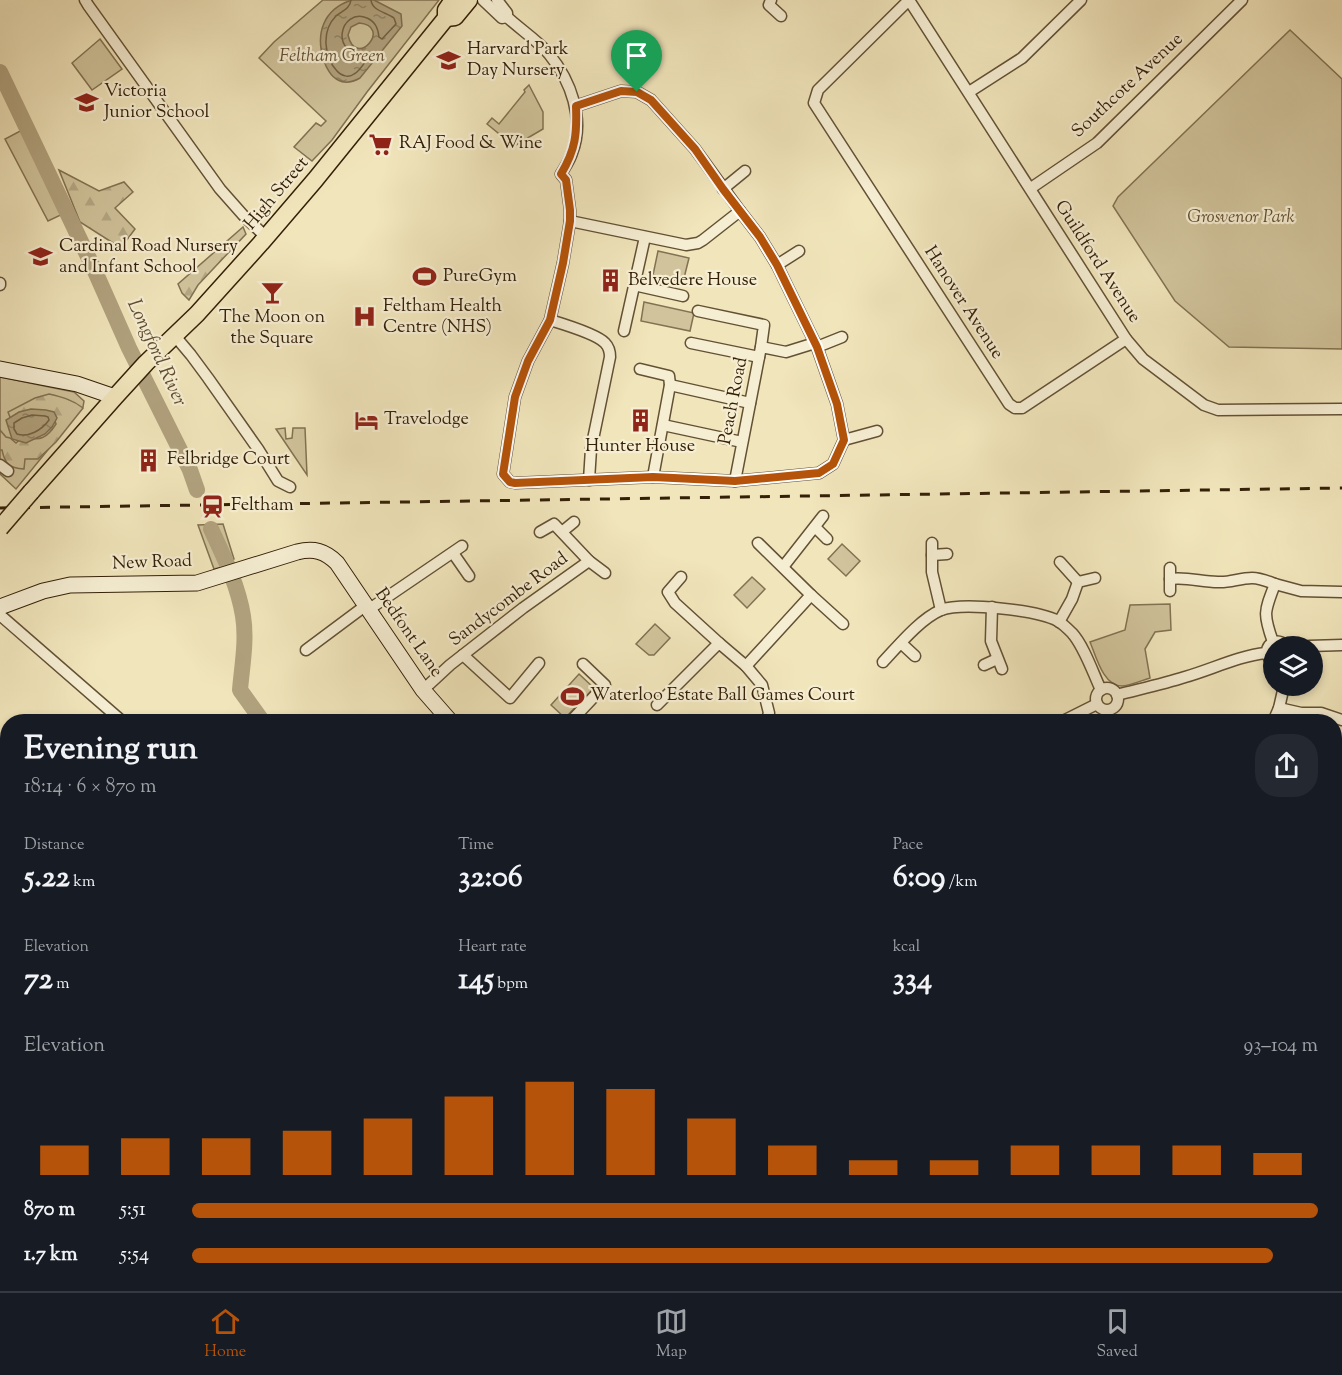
<!DOCTYPE html>
<meta charset="utf-8">
<style>
body{margin:0;font-family:"Sorts Mill Goudy",serif;background:#242831;color:#f1f3f6;height:100vh;display:flex;flex-direction:column;font-size:22px;white-space:nowrap}
*{box-sizing:border-box;margin:0}
p{font-size:20px;color:#9ea1a6}
.icon{flex:none;width:33px;height:33px;fill:none;stroke:currentColor;stroke-width:2;stroke-linecap:round;stroke-linejoin:round}
.map{position:relative;flex:1;overflow:hidden}
.details{position:absolute;left:0px;top:714px;width:1342px;height:578px;display:flex;flex-direction:column;background:#171b24;border-radius:24px 24px 0 0;box-shadow:0 3px 9px #0003}
.details>*{flex:none}
.controls{position:absolute;left:1263px;top:636px;display:grid;gap:12px}
.controls a{display:grid;place-items:center;width:60px;height:60px;border-radius:50%;background:#171b24;box-shadow:0 3px 9px #0003;font-size:30px}
.pin{position:absolute;display:grid;place-items:center;width:51px;height:51px;color:#fff;margin:-62px -26px;border-radius:50% 50% 50% 0;rotate:-45deg;box-shadow:0 0 6px #0007}
.pin .icon{rotate:45deg}
.round{display:grid;place-items:center;flex:none;width:63px;height:63px;border-radius:24px;background:#242831}
.summary{display:flex;align-items:center;justify-content:space-between;height:102px;padding:0 24px}
h1{font-size:33px;font-weight:700;line-height:45px}
.stats{display:grid;grid-template-columns:repeat(3,1fr);gap:9px;height:102px;padding:6px 24px}
.stats div{display:grid;align-content:center}
.stats b{font-size:30px;font-weight:700}
.stats small{font-size:16px;font-weight:400}
.stats p{font-size:16px}
.chart{height:168px;padding:12px 24px}
.chart p{display:flex;justify-content:space-between}
.chart svg{width:100%;height:108px;margin-top:6px;stroke:#b45309;stroke-width:6}
ul{padding:0 24px;list-style:none;font-size:20px}
li{display:grid;grid-template-columns:96px 72px 1fr;align-items:center;height:45px}
li i{height:15px;border-radius:8px;background:#b45309}
.menu{display:flex;justify-content:space-around;align-items:center;height:84px;border-top:2px solid #363941;background:#171b24;font-size:16px;color:#9ea1a6}
.menu a{display:grid;justify-items:center;gap:3px}
.menu .on{color:#b45309}
.map>svg:first-child{display:block}
.green{fill:#d1c49c;stroke:#827252;stroke-width:1.5}
.forest{fill:url(#forest-firs);stroke:#827252;stroke-width:1.5}
.water{fill:url(#water-ripples);stroke:#7f6e4e;stroke-width:1.5;fill-rule:evenodd}
.lines{fill:none;stroke-linecap:round;stroke-linejoin:round}
.shore{stroke:#726142;stroke-width:1.5}
.river{stroke:#b1a27e;stroke-width:16}
.street-casing{stroke:#635134;stroke-width:13}
.secondary-casing{stroke:#342007;stroke-width:17}
.primary-casing{stroke:#342007;stroke-width:19}
.street{stroke:#f6eed3;stroke-width:10}
.secondary{stroke:#f6eed3;stroke-width:15}
.primary{stroke:#f1e5bb;stroke-width:16}
.rail{stroke:#342007;stroke-width:3;stroke-dasharray:10 10;stroke-linecap:butt}
.primary-bridge-casing{stroke:#342007;stroke-width:19;stroke-linecap:butt}
.primary-bridge{stroke:#f1e5bb;stroke-width:16}
.route-casing{stroke:#fff;stroke-width:12}
.route{stroke:#b45309;stroke-width:8}
.labels{text-anchor:middle;dominant-baseline:central;stroke-width:4.5;stroke-linejoin:round;paint-order:stroke}
.poi-label{font-size:18px;fill:#342007;stroke:#f6eed3;text-anchor:start}
.park-label{font-size:18px;font-style:italic;fill:#635134;stroke:#f6eed3}
.street-label{font-size:18px;fill:#342007;stroke:#f6eed3}
.water-label{font-size:20px;font-style:italic;fill:#604e31;stroke:#f6eed3}
</style>
<div class="map">
<svg width="1342" height="1291" viewBox="0 0 1342 1291">
<defs>
<pattern id="forest-firs" width="22" height="20" patternUnits="userSpaceOnUse" patternTransform="scale(1.5)"><rect width="22" height="20" fill="#d1c49c"/><path d="M5 1l3.5 6h-7zM16 11l3.5 6h-7z" fill="#b4a885"/></pattern>
<pattern id="water-ripples" width="26" height="14" patternUnits="userSpaceOnUse" patternTransform="scale(1.5)"><rect width="26" height="14" fill="#b1a27e"/><path d="M2 4q2-2 4 0t4 0M15 11q2-2 4 0t4 0" fill="none" stroke="#918465"/></pattern>
</defs>
<rect width="100%" height="100%" fill="#f1e5bb"/>
<filter id="stains"><feTurbulence type="fractalNoise" baseFrequency=".00333" numOctaves="4"/><feColorMatrix values="0 0 0 0 .2 0 0 0 0 .09 0 0 0 0 .02 0 0 0 .5 -.17"/></filter>
<radialGradient id="worn" r=".72"><stop offset=".6" stop-color="#630" stop-opacity="0"/><stop offset="1" stop-color="#630" stop-opacity=".3"/></radialGradient>
<g class="green">
<polygon points="323,0 439,0 367,92 332,140 312,161 294,147 316,123 321,126 326,121 259,58 274,42"/>
<polygon points="1290,30 1342,79 1342,349 1229,347 1175,301 1113,206 1118,197"/>
<polygon points="100,39 122,69 92,90 72,63"/>
<polygon points="529,85 543,112 543,129 514,146 487,124 492,118 499,124 525,92 524,90"/>
<polygon points="24,129 65,213 48,221 5,139"/>
<polygon points="658,251 689,258 683,282 653,275"/>
<polygon points="644,302 694,313 690,331 641,321"/>
<polygon points="0,377 74,392 84,401 83,407 16,489 0,474"/>
<polygon points="285,428 286,439 292,438 293,428 305,428 307,475 276,429"/>
<polygon points="223,524 234,559 230,565 214,569 198,525"/>
<polygon points="842,544 860,561 846,576 828,559"/>
<polygon points="752,577 765,589 747,608 734,595"/>
<path d="M 1170,604 L 1171,630 L 1155,632 L 1145,649 L 1150,678 C 1143,680 1129,686 1122,686 C 1103,686 1096,656 1090,642 L 1125,630 L 1130,605 Z"/>
<polygon points="655,624 670,638 654,655 649,655 636,644"/>
<polygon points="579,674 594,688 565,718 551,705"/>
<polygon points="7,962 7,1138 0,1125 0,970"/>
<polygon points="83,1284 396,1284 398,1291 86,1291"/>
<polygon points="420,1284 796,1284 802,1291 423,1291"/>
</g>
<g class="forest">
<polygon points="59,170 99,191 124,182 133,192 115,208 135,229 123,245 113,243 80,222"/>
<polygon points="243,227 246,234 198,285 189,300 182,293 178,284"/>
<path d="M 49,394 C 62,397 73,400 83,408 L 56,442 L 38,459 L 25,459 L 24,469 C 9,468 5,464 2,450 L 0,450 L 0,430 L 6,437 L 10,438 L 16,443 L 24,436 C 40,442 47,438 56,424 L 54,418 L 12,422 L 8,412 L 35,398 Z"/>
</g>
<g class="water">
<path d="M 352,0 L 374,0 L 401,14 L 402,26 L 360,78 C 353,82 345,84 338,80 C 331,77 326,67 324,61 C 315,34 323,9 352,0 ZM 359,23 C 393,26 356,70 348,35 L 351,27 Z"/>
<polygon points="31,409 46,410 54,412 57,418 52,427 45,434 26,443 12,439 6,420 19,412"/>
</g>
<g class="lines">
<g class="shore">
<path d="M 351,0 C 350,9 342,11 336,16 C 321,31 324,57 337,71 C 341,76 349,78 354,74 C 360,71 365,62 369,56 L 367,53 C 328,57 340,7 367,18 C 376,22 378,29 379,37 L 382,39 L 396,24 L 394,18 C 386,12 372,11 371,0"/>
<path d="M 32,415 L 45,416 L 48,417 L 49,420 C 42,430 28,438 17,434 L 14,429 L 14,423 L 22,418 Z"/>
</g>
<g class="river">
<polyline points="0,72 94,269 129,348 190,470 197,490"/>
<path d="M 211,529 C 224,557 238,585 243,616 C 247,640 242,666 240,690 L 263,722"/>
<polyline points="418,1284 420,1291"/>
</g>
<defs>
<g id="street">
<polyline points="85,0 88,5 220,189 243,215 266,237"/>
<polyline points="483,0 502,18 507,17"/>
<path d="M 497,0 L 507,13 L 507,17 C 521,30 537,40 549,54 C 571,81 585,119 572,153 C 570,160 565,167 561,174 L 566,180 L 570,210 L 570,221 L 563,263 L 550,320 L 528,361 L 515,397 L 503,474 L 510,482 L 515,483 L 653,477 L 735,481 L 819,473 L 833,464 L 844,440 L 837,404 L 817,347 L 777,265 L 760,237 L 740,211"/>
<polyline points="771,0 769,5 781,16"/>
<polyline points="909,0 1126,339 1143,359 1204,405 1218,410 1342,409"/>
<polyline points="909,0 818,90 814,103 1009,404 1015,408 1022,408 1126,339"/>
<polyline points="969,92 1022,58 1081,0"/>
<polyline points="1031,188 1097,143 1242,0"/>
<polyline points="723,189 745,171"/>
<polyline points="570,221 686,245 698,243 703,240 740,211 695,149 651,100 637,92 621,91 576,106"/>
<polyline points="777,265 799,251"/>
<polyline points="0,283 0,285"/>
<polyline points="634,285 683,296"/>
<polyline points="698,311 764,325 761,347"/>
<path d="M 550,320 C 563,324 597,334 605,343 C 609,347 610,352 610,357 L 591,449 L 589,480"/>
<polyline points="624,331 645,237"/>
<polyline points="175,336 191,355 208,378 258,449 278,481 290,487"/>
<polyline points="691,343 759,357"/>
<polyline points="817,347 842,337"/>
<polyline points="640,369 669,376 670,385 653,477"/>
<polyline points="670,385 750,403"/>
<polyline points="663,425 742,442"/>
<polyline points="844,440 877,431"/>
<polyline points="0,465 8,471"/>
<polyline points="735,481 761,347 786,352 815,343"/>
<polyline points="815,527 827,539"/>
<polyline points="563,531 574,522"/>
<polyline points="540,532 554,524 589,561 605,573"/>
<polyline points="758,543 811,595 843,624"/>
<polyline points="932,543 932,572 941,610"/>
<polyline points="453,553 469,576"/>
<polyline points="932,555 947,554"/>
<polyline points="1060,562 1078,582"/>
<polyline points="783,567 823,516"/>
<polyline points="1170,568 1170,591"/>
<polyline points="681,577 668,592 675,603 719,643"/>
<path d="M 1170,579 C 1189,577 1201,582 1218,582 C 1229,583 1240,578 1252,578 C 1260,578 1267,581 1275,584 C 1264,612 1263,614 1273,642"/>
<polyline points="1275,584 1301,591 1342,592"/>
<polyline points="992,607 991,641 1002,669"/>
<polyline points="368,610 462,546"/>
<polyline points="0,615 123,722"/>
<polyline points="1059,622 1072,599 1078,582 1095,578"/>
<polyline points="901,643 915,656"/>
<polyline points="1309,646 1342,645"/>
<polyline points="306,650 365,606"/>
<polyline points="463,655 510,698 539,663"/>
<path d="M 883,662 C 898,646 920,619 941,610 C 963,602 1037,610 1058,621 C 1063,624 1068,629 1072,633 C 1084,646 1093,673 1101,690"/>
<path d="M 1274,663 C 1258,652 1273,633 1286,646"/>
<polyline points="984,665 997,659"/>
<polyline points="746,666 811,595"/>
<circle cx="1107" cy="699" r="11"/>
<polyline points="423,690 450,665 523,608 589,561"/>
<path d="M 1117,695 C 1140,689 1163,684 1185,677 C 1213,669 1238,656 1266,653"/>
<polyline points="657,705 719,643 746,666 762,685 769,713 766,722"/>
<polyline points="1279,708 1301,713 1321,713 1342,720"/>
<polyline points="573,722 573,719 605,685 583,664"/>
<polyline points="1061,722 1097,704"/>
<polyline points="1273,722 1279,708 1284,686"/>
<polyline points="0,818 8,809"/>
<polyline points="0,848 8,854"/>
<polyline points="1335,1209 1342,1198"/>
<polyline points="1335,1217 1342,1223"/>
<polyline points="0,1276 8,1291"/>
<polyline points="922,1291 929,1284"/>
<polyline points="1082,1291 1090,1284"/>
<polyline points="1151,1291 1162,1284"/>
</g>
<g id="secondary">
<polyline points="0,369 77,384 115,397"/>
<path d="M 0,607 L 43,591 L 70,585 L 197,583 L 297,552 C 314,548 325,551 337,563 L 423,690 L 451,722"/>
<polyline points="1101,1284 1106,1291"/>
</g>
<g id="primary">
<polyline points="446,18 455,17 469,0"/>
<polyline points="31,492 115,397 146,363 197,314 261,243 315,180 446,18 446,10 453,0"/>
</g>
</defs>
<use href="#street" class="street-casing"/>
<use href="#secondary" class="secondary-casing"/>
<use href="#primary" class="primary-casing"/>
<use href="#street" class="street"/>
<use href="#secondary" class="secondary"/>
<use href="#primary" class="primary"/>
<polyline class="rail" points="0,508 1342,488"/>
<defs>
<polyline id="primary-bridge" points="0,528 31,492"/>
</defs>
<use href="#primary-bridge" class="primary-bridge-casing"/>
<use href="#primary-bridge" class="primary-bridge"/>
</g>
<g class="lines">
<defs>
<path id="route" d="M 621,91 L 637,92 L 651,100 L 695,149 L 723,189 L 760,237 L 777,265 L 817,347 L 837,404 L 844,440 L 833,464 L 819,473 L 735,481 L 653,477 L 515,483 L 510,482 L 503,474 L 515,397 L 528,361 L 550,320 L 563,263 L 570,221 L 570,210 L 566,180 L 561,174 C 576,149 577,133 576,106 Z"/>
</defs>
<use href="#route" class="route-casing"/>
<use href="#route" class="route"/>
</g>
<defs>
<symbol id="school-bare" viewBox="-9 -9 18 18"><path d="M0-5L7-2L0 1L-7-2ZM-4 1L0 2.5L4 1V4Q0 6-4 4Z" fill="#8f2418" stroke="#f6eed3" stroke-width="2.5" paint-order="stroke"/></symbol>
<symbol id="supermarket-bare" viewBox="-9 -9 18 18"><path d="M-6-5.5h2.5l.6 2H6L4.5 2H-2.5L-4.4-4H-6ZM-1.5 3.2a1.3 1.3 0 1 0 .1 0ZM3 3.2a1.3 1.3 0 1 0 .1 0Z" fill="#8f2418" stroke="#f6eed3" stroke-width="2.5" paint-order="stroke"/></symbol>
<symbol id="stadium-bare" viewBox="-9 -9 18 18"><path d="M0-5a6.5 5 0 1 0 0 10a6.5 5 0 1 0 0-10ZM-3.5-1.8h7v3.6h-7Z" fill="#8f2418" stroke="#f6eed3" stroke-width="2.5" paint-order="stroke"/></symbol>
<symbol id="building-bare" viewBox="-9 -9 18 18"><path d="M-4-6H4V6H1V3H-1V6H-4ZM-2.5-4.3h1.7v1.8h-1.7ZM.8-4.3h1.7v1.8H.8ZM-2.5-1h1.7V.8h-1.7ZM.8-1h1.7V.8H.8Z" fill="#8f2418" stroke="#f6eed3" stroke-width="2.5" paint-order="stroke"/></symbol>
<symbol id="bar-bare" viewBox="-9 -9 18 18"><path d="M-6-5H6L.8 .8V4.5H3.5V6h-7V4.5H-.8V.8Z" fill="#8f2418" stroke="#f6eed3" stroke-width="2.5" paint-order="stroke"/></symbol>
<symbol id="hospital-bare" viewBox="-9 -9 18 18"><path d="M-5-5h3v3.5h4V-5h3V5h-3V1.5h-4V5h-3Z" fill="#8f2418" stroke="#f6eed3" stroke-width="2.5" paint-order="stroke"/></symbol>
<symbol id="hotel-bare" viewBox="-9 -9 18 18"><path d="M-6-4.5h1.5V1H6V5H4.5V3h-9V5H-6ZM-4 0a1.8 1.8 0 1 1 3.6 0ZM.5 0V-2.5h3Q6-2.5 6 0Z" fill="#8f2418" stroke="#f6eed3" stroke-width="2.5" paint-order="stroke"/></symbol>
<symbol id="station-bare" viewBox="-9 -9 18 18"><path d="M-3-6H3Q5-6 5-4V2Q5 4 3 4L4.5 6H3L1.5 4h-3L-3 6H-4.5L-3 4Q-5 4-5 2V-4Q-5-6-3-6ZM-3.5-4v3h7v-3ZM-3.5 1v1.5H-2V1ZM2 1v1.5H3.5V1Z" fill="#8f2418" stroke="#f6eed3" stroke-width="2.5" paint-order="stroke"/></symbol>
</defs>
<g fill-rule="evenodd">
<use href="#school-bare" x="432" y="44" width="33" height="33"/>
<use href="#school-bare" x="70" y="86" width="33" height="33"/>
<use href="#supermarket-bare" x="364" y="128" width="33" height="33"/>
<use href="#school-bare" x="24" y="240" width="33" height="33"/>
<use href="#stadium-bare" x="408" y="260" width="33" height="33"/>
<use href="#building-bare" x="594" y="264" width="33" height="33"/>
<use href="#bar-bare" x="256" y="276" width="33" height="33"/>
<use href="#hospital-bare" x="348" y="300" width="33" height="33"/>
<use href="#hotel-bare" x="350" y="404" width="33" height="33"/>
<use href="#building-bare" x="624" y="404" width="33" height="33"/>
<use href="#building-bare" x="132" y="444" width="33" height="33"/>
<use href="#station-bare" x="196" y="490" width="33" height="33"/>
<use href="#stadium-bare" x="556" y="680" width="33" height="33"/>
</g>
<g class="labels">
<g class="poi-label">
<text x="467" y="50">Harvard Park<tspan x="467" dy="21">Day Nursery</tspan></text>
<text x="104" y="92">Victoria<tspan x="104" dy="21">Junior School</tspan></text>
<text x="399" y="144">RAJ Food &amp; Wine</text>
<text x="59" y="247">Cardinal Road Nursery<tspan x="59" dy="21">and Infant School</tspan></text>
<text x="443" y="277">PureGym</text>
<text x="628" y="281">Belvedere House</text>
<text x="383" y="307">Feltham Health<tspan x="383" dy="21">Centre (NHS)</tspan></text>
<text x="272" y="318" text-anchor="middle">The Moon on<tspan x="272" dy="21">the Square</tspan></text>
<text x="384" y="420">Travelodge</text>
<text x="640" y="447" text-anchor="middle">Hunter House</text>
<text x="167" y="460">Felbridge Court</text>
<text x="231" y="506">Feltham</text>
<text x="590" y="696">Waterloo Estate Ball Games Court</text>
</g>
<g class="park-label">
<text x="332" y="57">Feltham Green</text>
<text x="1241" y="218">Grosvenor Park</text>
</g>
<g class="street-label">
<text transform="translate(1128 86) rotate(-43)">Southcote Avenue</text>
<text transform="translate(277 194) rotate(-50)">High Street</text>
<text transform="translate(1097 262) rotate(57)">Guildford Avenue</text>
<text transform="translate(963 303) rotate(57)">Hanover Avenue</text>
<text transform="translate(734 401) rotate(-79)">Peach Road</text>
<text transform="translate(152 563) rotate(-2)">New Road</text>
<text transform="translate(509 600) rotate(-37)">Sandycombe Road</text>
<text transform="translate(408 633) rotate(55)">Bedfont Lane</text>
</g>
<g class="water-label">
<text transform="translate(156 353) rotate(65)">Longford River</text>
</g>
</g>
<rect width="100%" height="100%" filter="url(#stains)"/>
<rect width="100%" height="100%" fill="url(#worn)"/>
</svg>
<div class="controls">
<a><svg class="icon" aria-label="layers" viewBox="0 0 24 24"><path d="M12 4l9 5-9 5-9-5zM3 14l9 5 9-5"/></svg></a>
</div>
<div class="pin" style="left:637px;top:92px;background:#1e9e55"><svg class="icon" aria-label="arrive" viewBox="0 0 24 24"><path d="M6 21V4h12l-3 4 3 4H6"/></svg></div>
<section class="details">
<div class="summary"><div><h1>Evening run</h1><p>18:14 · 6 × 870 m</p></div><a class="round"><svg class="icon" aria-label="share" viewBox="0 0 24 24"><path d="M12 15V3M7 8l5-5 5 5M5 13v7h14v-7"/></svg></a></div>
<div class="stats">
<div><p>Distance</p><b>5.22<small> km</small></b></div>
<div><p>Time</p><b>32:06</b></div>
<div><p>Pace</p><b>6:09<small> /km</small></b></div>
</div>
<div class="stats">
<div><p>Elevation</p><b>72<small> m</small></b></div>
<div><p>Heart rate</p><b>145<small> bpm</small></b></div>
<div><p>kcal</p><b>334</b></div>
</div>
<div class="chart"><p><span>Elevation</span>93–104 m</p>
<svg viewBox="0 0 160 44" preserveAspectRatio="none"><path d="M5 44V32M15 44V29M25 44V29M35 44V26M45 44V21M55 44V12M65 44V6M75 44V9M85 44V21M95 44V32M105 44V38M115 44V38M125 44V32M135 44V32M145 44V32M155 44V35"/></svg>
</div>
<ul>
<li><b>870 m</b>5:51<i style="width:100%"></i></li>
<li><b>1.7 km</b>5:54<i style="width:96%"></i></li>
</ul>
</section>
</div>
<nav class="menu">
<a class="on"><svg class="icon" aria-label="home" viewBox="0 0 24 24"><path d="M3 11l9-7 9 7M6 9v11h12V9"/></svg>Home</a>
<a><svg class="icon" aria-label="map" viewBox="0 0 24 24"><path d="M3 6l6-2 6 2 6-2v14l-6 2-6-2-6 2zM9 4v14M15 6v14"/></svg>Map</a>
<a><svg class="icon" aria-label="saved" viewBox="0 0 24 24"><path d="M7 4h10v16l-5-4-5 4z"/></svg>Saved</a>
</nav>
